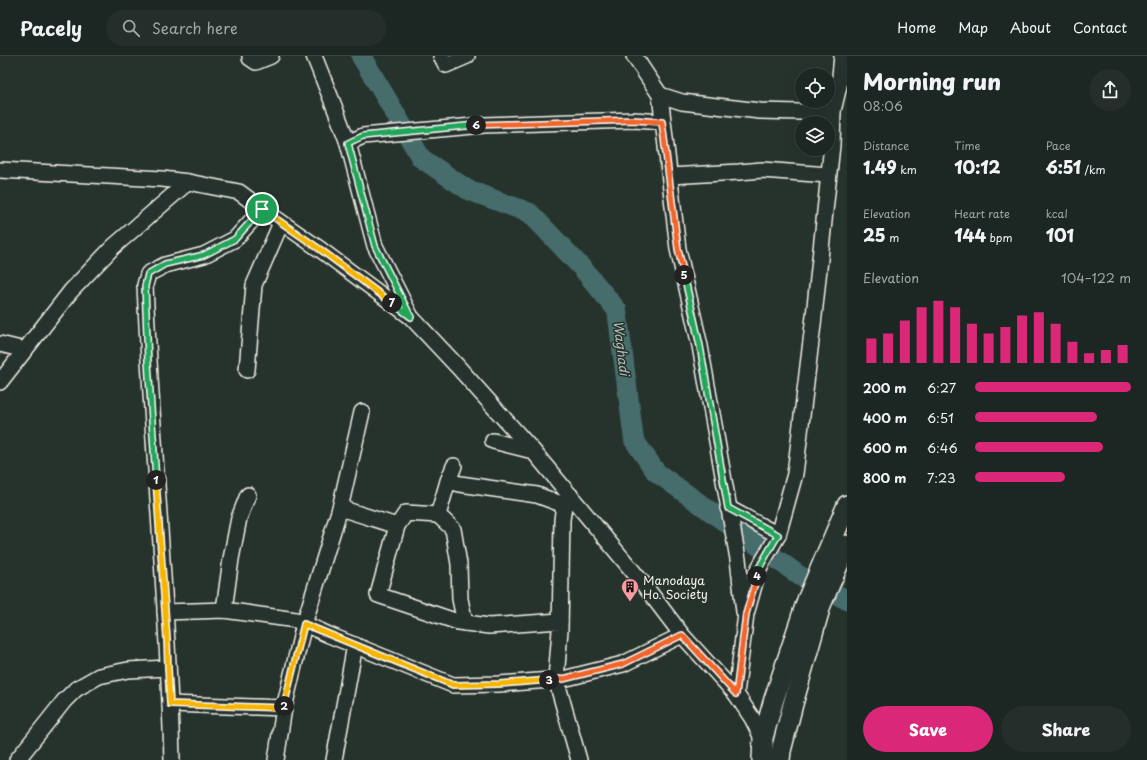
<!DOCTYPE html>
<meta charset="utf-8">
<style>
body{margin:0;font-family:"Playpen Sans",sans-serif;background:#252e2a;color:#f1f3f6;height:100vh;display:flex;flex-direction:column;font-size:15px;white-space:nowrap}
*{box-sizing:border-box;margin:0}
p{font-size:13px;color:#a0a5a5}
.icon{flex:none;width:22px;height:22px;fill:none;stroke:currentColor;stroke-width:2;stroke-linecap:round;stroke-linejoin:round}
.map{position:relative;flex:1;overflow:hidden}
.side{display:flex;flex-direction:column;background:#1c2622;width:300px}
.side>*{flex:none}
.fabs{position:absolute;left:795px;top:12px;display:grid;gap:8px}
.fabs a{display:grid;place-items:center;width:40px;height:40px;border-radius:50%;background:#1c2622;box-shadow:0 4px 16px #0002,0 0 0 1px #3a4340;font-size:20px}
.pin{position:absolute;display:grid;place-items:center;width:34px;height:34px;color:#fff;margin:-17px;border:2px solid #fff;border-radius:50%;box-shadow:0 1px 4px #0007}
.km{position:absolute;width:20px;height:20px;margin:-10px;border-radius:50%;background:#222;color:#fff;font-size:11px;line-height:20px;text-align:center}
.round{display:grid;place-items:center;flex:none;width:42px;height:42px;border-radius:21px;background:#252e2a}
.head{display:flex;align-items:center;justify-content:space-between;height:68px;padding:0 16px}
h1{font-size:22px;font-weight:800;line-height:30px}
.metrics{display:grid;grid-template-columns:repeat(3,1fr);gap:6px;height:68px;padding:4px 16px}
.metrics div{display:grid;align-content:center}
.metrics b{font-size:17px;font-weight:800}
.metrics small{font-size:11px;font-weight:400}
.metrics p{font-size:11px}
.chart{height:112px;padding:8px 16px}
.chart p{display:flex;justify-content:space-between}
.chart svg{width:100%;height:72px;margin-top:4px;stroke:#db2777;stroke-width:6}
.primary-button{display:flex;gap:8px;margin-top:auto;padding:8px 16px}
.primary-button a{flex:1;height:46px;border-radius:24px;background:#db2777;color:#fff;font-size:16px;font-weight:800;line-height:46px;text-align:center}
.primary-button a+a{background:#252e2a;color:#f1f3f6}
ul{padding:0 16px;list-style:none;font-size:13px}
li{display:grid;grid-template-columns:64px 48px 1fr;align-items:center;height:30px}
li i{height:10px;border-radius:5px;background:#db2777}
header{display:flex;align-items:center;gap:24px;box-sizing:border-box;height:56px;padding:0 20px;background:#1c2622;border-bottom:1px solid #3a4340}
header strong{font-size:19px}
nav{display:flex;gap:22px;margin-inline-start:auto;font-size:14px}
.search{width:280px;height:36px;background:#252e2a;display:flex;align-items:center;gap:10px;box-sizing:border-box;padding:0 14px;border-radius:22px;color:#a0a5a5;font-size:15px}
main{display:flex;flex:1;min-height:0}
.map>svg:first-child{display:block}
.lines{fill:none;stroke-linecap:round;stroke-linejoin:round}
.river{stroke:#476c6c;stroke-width:20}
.minor-casing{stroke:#f4f1e8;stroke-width:18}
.major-casing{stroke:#f4f1e8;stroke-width:22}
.minor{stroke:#26332d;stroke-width:15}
.major{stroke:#26332d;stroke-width:19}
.split-1-casing{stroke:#fff;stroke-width:8}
.split-2-casing{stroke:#fff;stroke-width:8}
.split-3-casing{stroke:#fff;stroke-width:8}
.split-4-casing{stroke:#fff;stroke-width:8}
.split-5-casing{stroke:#fff;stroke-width:8}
.split-6-casing{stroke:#fff;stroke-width:8}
.split-7-casing{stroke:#fff;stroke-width:8}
.split-8-casing{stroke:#fff;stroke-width:8}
.split-1{stroke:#22a559;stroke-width:5}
.split-2{stroke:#f5b400;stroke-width:5}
.split-3{stroke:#f5b400;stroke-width:5}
.split-4{stroke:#f0652b;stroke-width:5}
.split-5{stroke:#22a559;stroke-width:5}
.split-6{stroke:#f0652b;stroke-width:5}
.split-7{stroke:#22a559;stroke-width:5}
.split-8{stroke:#f5b400;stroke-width:5}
.labels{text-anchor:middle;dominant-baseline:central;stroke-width:3;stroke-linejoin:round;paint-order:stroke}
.poi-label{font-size:12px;fill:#f4f1e8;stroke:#26332d;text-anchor:start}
.water-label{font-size:13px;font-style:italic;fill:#afbcb6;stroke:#26332d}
</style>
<header>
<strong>Pacely</strong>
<div class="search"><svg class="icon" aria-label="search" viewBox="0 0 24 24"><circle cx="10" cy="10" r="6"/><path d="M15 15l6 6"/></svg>Search here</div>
<nav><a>Home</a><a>Map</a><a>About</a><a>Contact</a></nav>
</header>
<main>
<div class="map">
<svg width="847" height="704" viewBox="0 0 847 704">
<rect width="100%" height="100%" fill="#26332d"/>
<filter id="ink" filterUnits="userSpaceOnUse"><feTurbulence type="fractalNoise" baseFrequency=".025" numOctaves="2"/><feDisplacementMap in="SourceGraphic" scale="8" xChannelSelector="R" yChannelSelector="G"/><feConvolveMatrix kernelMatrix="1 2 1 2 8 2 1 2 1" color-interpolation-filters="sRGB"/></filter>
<g filter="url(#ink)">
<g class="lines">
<polyline class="river" points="361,0 385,40 421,102 468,134 530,157 583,213 617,254 634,384 656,416 800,520 847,544"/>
<defs>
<g id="minor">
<polyline points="250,0 250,2 256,6 271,0"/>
<polyline points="314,0 334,50 348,87 375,190 410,259"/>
<polyline points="441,0 446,9 467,0"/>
<polyline points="634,0 660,39 678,193 700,290 738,503 744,556"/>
<polyline points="660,39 682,46 760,55 799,56 833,55"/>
<polyline points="348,87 363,80 484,69 634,64 662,66"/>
<polyline points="0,114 162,123 188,126 239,136 262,153 321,194 411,261 458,311 533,395 641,525 682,579 736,638 752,662 765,688"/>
<polyline points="670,120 739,116 762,114 828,119"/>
<polyline points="0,288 25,294"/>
<polyline points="247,314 254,229 281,167"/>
<polyline points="0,326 71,235 113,191 188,126"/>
<polyline points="493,385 533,395"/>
<polyline points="448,425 454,410"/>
<polyline points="570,439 564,449 562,464 560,574 556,623 579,704"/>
<polyline points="340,452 397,470"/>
<polyline points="728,452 778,479"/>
<polyline points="438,459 406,457 397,470 378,539 458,566 489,570 560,565"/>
<polyline points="224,554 231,503 239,462 248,439"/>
<polyline points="165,556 224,554 296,564 329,579 453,629 499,628 563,623 623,608 682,579"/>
<polyline points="465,567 460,543 459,508 453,473 438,459 448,425 460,428 537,439 564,449"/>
<polyline points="736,638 746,558 759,512 778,479 795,418 814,260 832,89 833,55 839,30 842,0"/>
<polyline points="170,648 284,652"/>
<polyline points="17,704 64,645 76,633 99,620 128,614 168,612"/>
<path d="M 172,704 C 168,546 152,388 145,229 L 148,218 L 165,209 L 204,199 L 235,183 L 262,153"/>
<polyline points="276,704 284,652 304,568 340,452 362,356"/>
<polyline points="334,704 355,589"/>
</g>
<g id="major">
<polyline points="762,704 763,682 774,643 807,544 847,449"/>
<polyline points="780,704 781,695 793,648 821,549 847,489"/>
</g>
</defs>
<use href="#minor" class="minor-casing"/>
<use href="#major" class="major-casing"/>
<use href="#minor" class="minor"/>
<use href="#major" class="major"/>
</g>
</g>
<g class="lines" filter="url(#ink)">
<defs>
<polyline id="split-1" points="156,424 148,306 145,230 148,218 165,208 204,199 235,183 262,153"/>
<polyline id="split-2" points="156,424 167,583 168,612 170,648 284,652 284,650"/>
<polyline id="split-3" points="284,650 304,568 453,629 499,628 549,624"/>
<polyline id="split-4" points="549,624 563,623 623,608 682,579 736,638 746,558 757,520"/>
<polyline id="split-5" points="684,219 700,290 728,452 778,479 759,512 757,520"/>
<polyline id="split-6" points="476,69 634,64 662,66 678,193 684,219"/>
<polyline id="split-7" points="392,247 411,261 375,190 348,87 363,80 476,69"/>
<polyline id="split-8" points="262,153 321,194 392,247"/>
</defs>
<use href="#split-1" class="split-1-casing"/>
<use href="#split-2" class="split-2-casing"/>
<use href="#split-3" class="split-3-casing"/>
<use href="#split-4" class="split-4-casing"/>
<use href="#split-5" class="split-5-casing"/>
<use href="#split-6" class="split-6-casing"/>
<use href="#split-7" class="split-7-casing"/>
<use href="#split-8" class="split-8-casing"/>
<use href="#split-1" class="split-1"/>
<use href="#split-2" class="split-2"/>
<use href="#split-3" class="split-3"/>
<use href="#split-4" class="split-4"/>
<use href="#split-5" class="split-5"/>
<use href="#split-6" class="split-6"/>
<use href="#split-7" class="split-7"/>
<use href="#split-8" class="split-8"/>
</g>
<defs>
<symbol id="building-pin" viewBox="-11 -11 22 30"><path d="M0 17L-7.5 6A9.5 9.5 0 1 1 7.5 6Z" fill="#ff9aa2" stroke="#26332d"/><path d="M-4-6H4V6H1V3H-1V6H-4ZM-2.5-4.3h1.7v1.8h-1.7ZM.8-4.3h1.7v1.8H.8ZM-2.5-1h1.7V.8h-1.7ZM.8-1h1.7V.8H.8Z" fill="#111"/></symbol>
</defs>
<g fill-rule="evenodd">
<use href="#building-pin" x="620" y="521" width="20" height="27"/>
</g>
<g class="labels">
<g class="poi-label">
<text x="643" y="524">Manodaya<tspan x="643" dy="14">Ho. Society</tspan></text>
</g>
<g class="water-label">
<text transform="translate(622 292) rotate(83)">Waghadi</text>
</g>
</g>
</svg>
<div class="fabs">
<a><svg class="icon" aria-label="locate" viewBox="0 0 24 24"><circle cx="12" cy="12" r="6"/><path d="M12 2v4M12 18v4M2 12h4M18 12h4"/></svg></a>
<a><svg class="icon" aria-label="layers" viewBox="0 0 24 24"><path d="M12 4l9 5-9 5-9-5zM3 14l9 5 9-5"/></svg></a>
</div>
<div class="pin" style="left:262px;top:153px;background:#1e9e55"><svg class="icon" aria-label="arrive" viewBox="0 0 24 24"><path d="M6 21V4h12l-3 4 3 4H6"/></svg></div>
<b class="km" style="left:156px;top:424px">1</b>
<b class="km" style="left:284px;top:650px">2</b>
<b class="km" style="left:549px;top:624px">3</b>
<b class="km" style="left:757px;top:520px">4</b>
<b class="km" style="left:684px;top:219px">5</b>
<b class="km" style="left:476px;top:69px">6</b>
<b class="km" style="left:392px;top:247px">7</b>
</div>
<section class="side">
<div class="head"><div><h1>Morning run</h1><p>08:06</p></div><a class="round"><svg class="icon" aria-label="share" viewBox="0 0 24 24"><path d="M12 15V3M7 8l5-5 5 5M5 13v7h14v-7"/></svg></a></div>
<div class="metrics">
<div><p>Distance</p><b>1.49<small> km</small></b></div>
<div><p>Time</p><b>10:12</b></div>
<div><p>Pace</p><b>6:51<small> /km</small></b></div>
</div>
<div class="metrics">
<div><p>Elevation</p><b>25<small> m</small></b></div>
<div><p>Heart rate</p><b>144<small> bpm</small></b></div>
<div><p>kcal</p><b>101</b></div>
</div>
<div class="chart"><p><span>Elevation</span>104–122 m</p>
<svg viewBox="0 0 160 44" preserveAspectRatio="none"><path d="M5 44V29M15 44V26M25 44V18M35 44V10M45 44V6M55 44V10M65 44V20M75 44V26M85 44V22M95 44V15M105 44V13M115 44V20M125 44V31M135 44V38M145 44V36M155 44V33"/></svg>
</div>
<ul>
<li><b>200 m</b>6:27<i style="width:100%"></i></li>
<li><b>400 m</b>6:51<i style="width:78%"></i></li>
<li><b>600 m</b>6:46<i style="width:82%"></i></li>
<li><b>800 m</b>7:23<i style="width:58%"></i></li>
</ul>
<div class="primary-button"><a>Save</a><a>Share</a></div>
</section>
</main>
